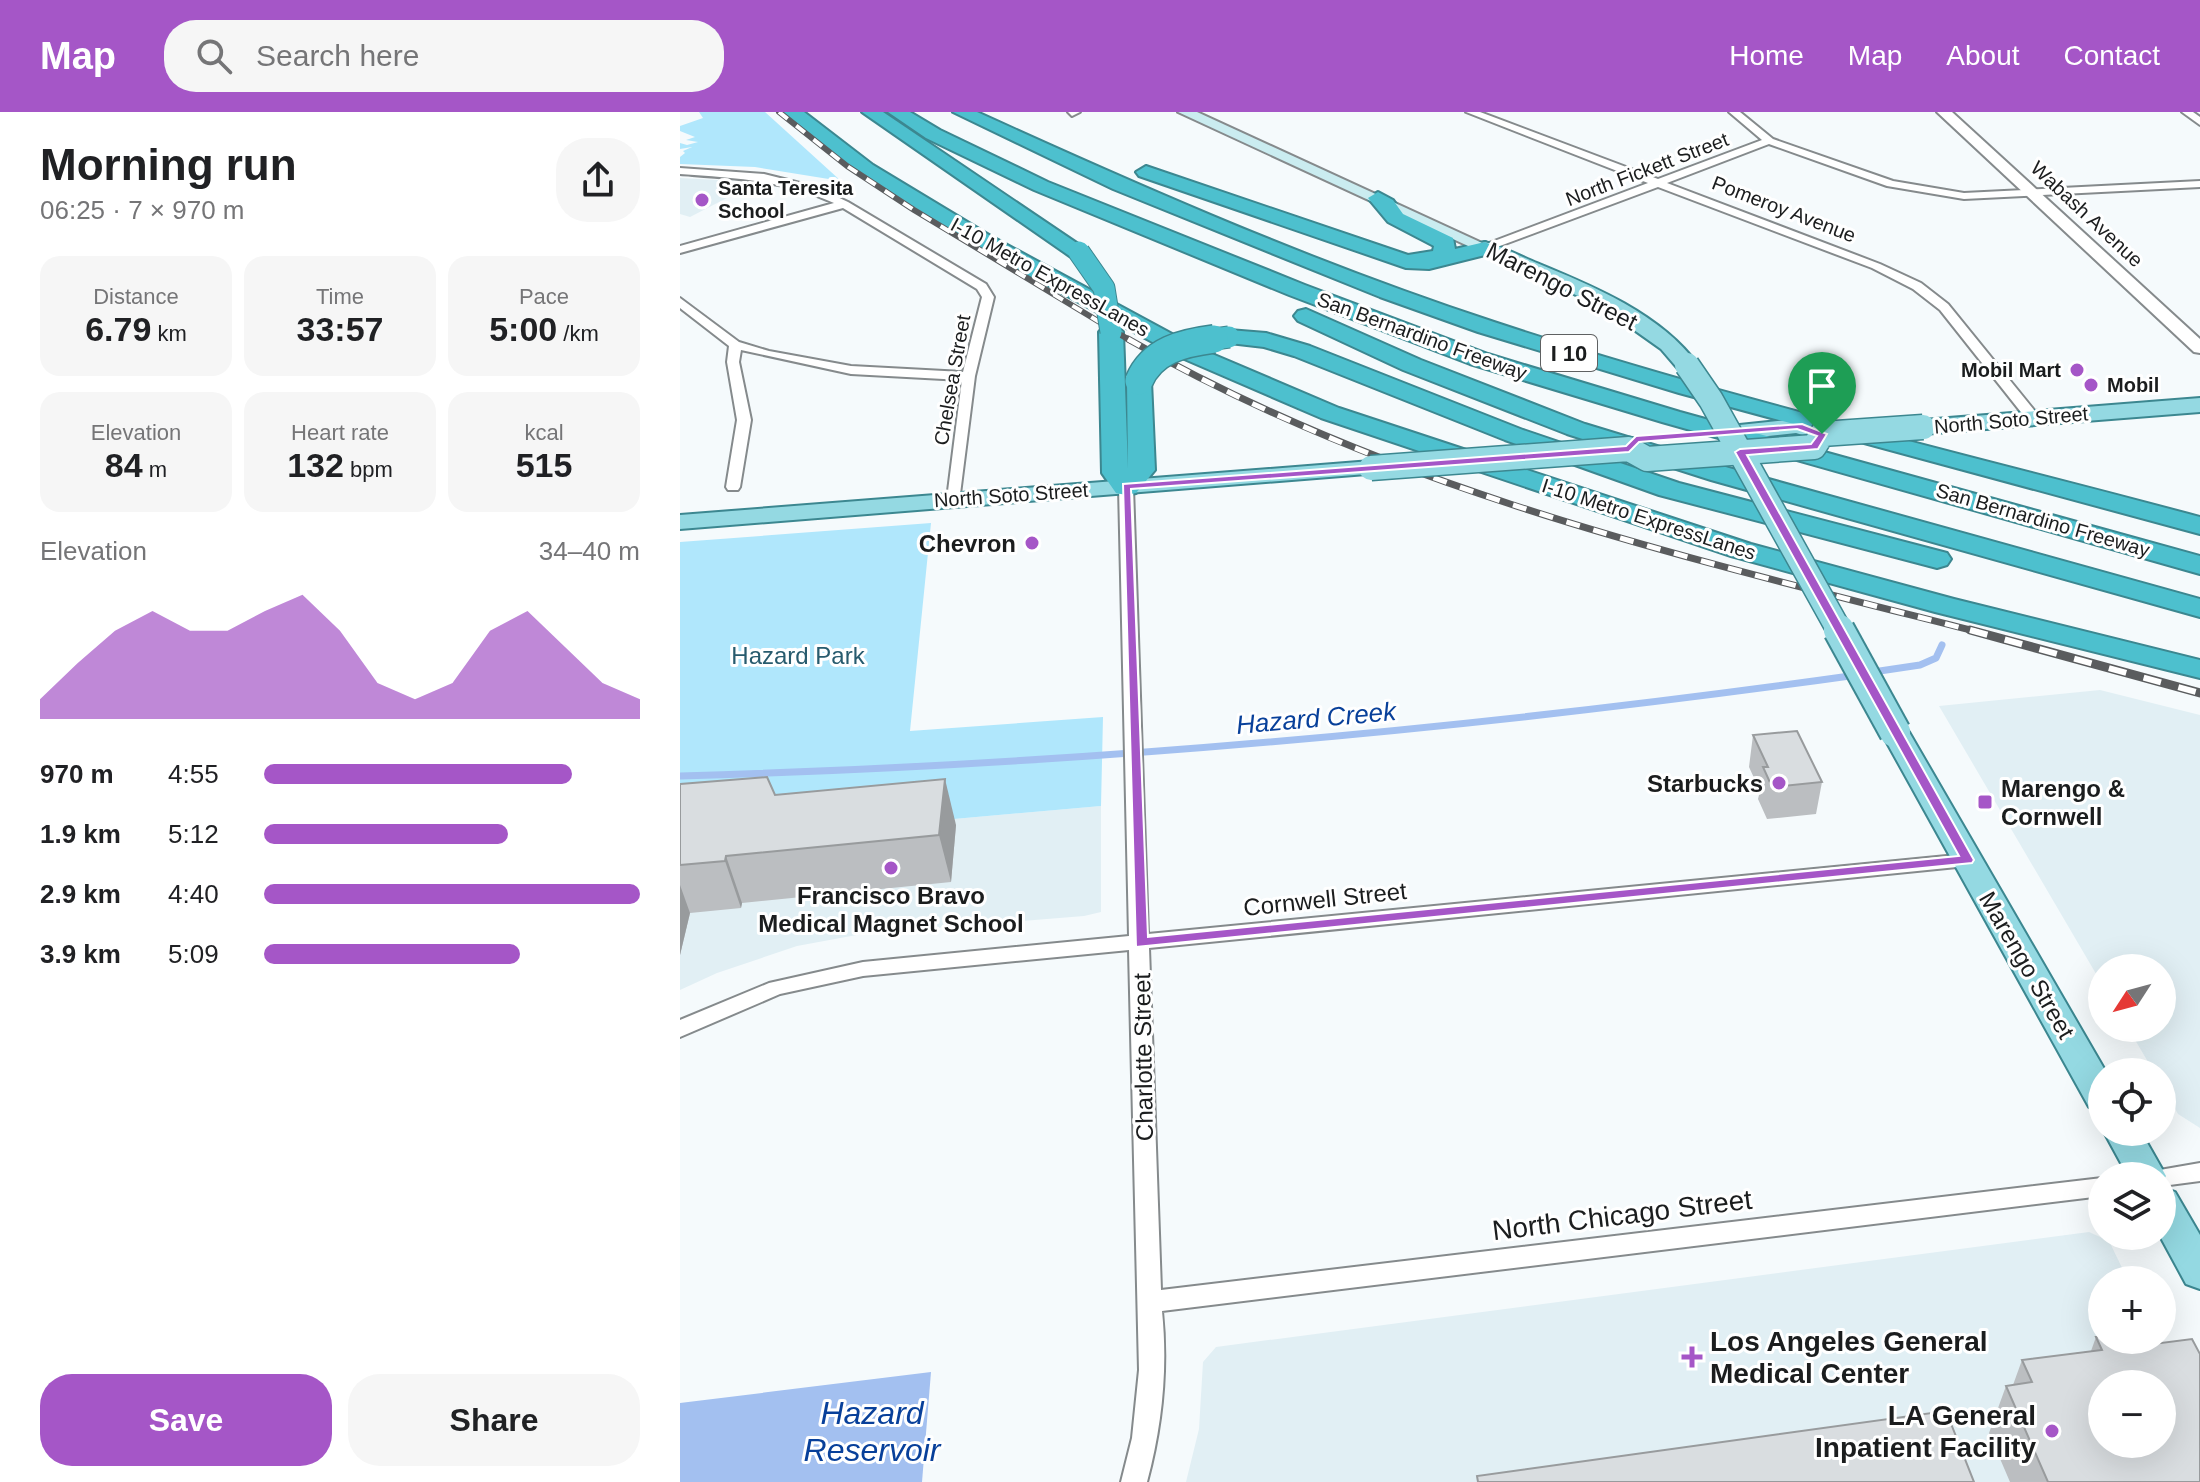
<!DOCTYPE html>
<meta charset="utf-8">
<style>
body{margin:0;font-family:Helvetica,sans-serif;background:#f6f6f6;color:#202124;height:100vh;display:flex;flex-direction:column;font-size:30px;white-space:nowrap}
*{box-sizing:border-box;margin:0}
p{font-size:26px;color:#757577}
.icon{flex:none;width:44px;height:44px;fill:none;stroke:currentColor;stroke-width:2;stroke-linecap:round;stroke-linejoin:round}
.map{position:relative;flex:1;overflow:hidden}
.details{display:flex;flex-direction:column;background:#fff;width:680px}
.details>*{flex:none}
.needle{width:52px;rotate:234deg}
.tools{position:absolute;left:1408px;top:842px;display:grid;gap:16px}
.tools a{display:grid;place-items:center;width:88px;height:88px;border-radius:50%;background:#fff;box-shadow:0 8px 32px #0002;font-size:40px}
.pin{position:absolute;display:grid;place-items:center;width:68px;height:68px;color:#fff;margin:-82px -34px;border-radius:50% 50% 50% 0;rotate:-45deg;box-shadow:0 0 8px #0007}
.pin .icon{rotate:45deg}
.round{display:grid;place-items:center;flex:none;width:84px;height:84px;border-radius:32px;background:#f6f6f6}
.headline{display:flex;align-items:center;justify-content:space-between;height:136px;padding:0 40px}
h1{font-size:44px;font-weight:800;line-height:60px}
.stats{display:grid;grid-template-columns:repeat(3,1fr);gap:12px;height:136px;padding:8px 40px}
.stats div{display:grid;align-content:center;border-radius:20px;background:#f6f6f6;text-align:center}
.stats b{font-size:34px;font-weight:800}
.stats small{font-size:22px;font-weight:400}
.stats p{font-size:22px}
.chart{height:224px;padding:16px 40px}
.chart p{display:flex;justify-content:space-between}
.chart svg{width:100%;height:144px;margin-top:8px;fill:#a556c7;opacity:.7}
.primary-button{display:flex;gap:16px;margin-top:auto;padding:16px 40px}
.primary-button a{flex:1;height:92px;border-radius:32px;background:#a556c7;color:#fff;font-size:32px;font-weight:800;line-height:92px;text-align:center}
.primary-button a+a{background:#f6f6f6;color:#202124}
ul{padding:0 40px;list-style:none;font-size:26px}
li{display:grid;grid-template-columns:128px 96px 1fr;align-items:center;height:60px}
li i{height:20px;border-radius:10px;background:#a556c7}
header{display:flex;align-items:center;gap:48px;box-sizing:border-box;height:112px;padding:0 40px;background:#a556c7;color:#fff}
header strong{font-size:38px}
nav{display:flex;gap:44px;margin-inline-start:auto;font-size:28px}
.search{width:560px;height:72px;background:#f6f6f6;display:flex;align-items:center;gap:20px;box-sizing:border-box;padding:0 28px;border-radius:32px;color:#757577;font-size:30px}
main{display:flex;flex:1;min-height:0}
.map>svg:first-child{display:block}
.built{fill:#e1eff4;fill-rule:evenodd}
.green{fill:#b0e7fc}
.water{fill:#a3c0f0}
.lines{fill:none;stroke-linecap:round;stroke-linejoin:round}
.stream{stroke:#a3c0f0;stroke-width:7}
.minor-casing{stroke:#858a8c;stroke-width:4}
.tertiary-casing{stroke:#858a8c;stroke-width:4}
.secondary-casing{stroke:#858a8c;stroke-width:4}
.primary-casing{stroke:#3c8790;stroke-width:4}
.motorway-casing{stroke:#3c8790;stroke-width:4}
.minor{fill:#fff;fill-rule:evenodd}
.tertiary{fill:#fff;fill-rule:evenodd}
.secondary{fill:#caecf0;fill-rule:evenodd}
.primary{fill:#94d9e2;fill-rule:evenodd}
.motorway{fill:#4dc0ce;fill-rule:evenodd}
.rail-far2-casing{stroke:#5a5c5e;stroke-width:6}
.rail-far1-casing{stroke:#5a5c5e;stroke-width:7}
.rail-casing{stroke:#5a5c5e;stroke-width:9}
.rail-far2{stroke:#fff;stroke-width:4;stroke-dasharray:11;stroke-linecap:butt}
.rail-far1{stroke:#fff;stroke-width:5;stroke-dasharray:14;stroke-linecap:butt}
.rail{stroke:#fff;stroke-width:6;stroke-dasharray:18;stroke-linecap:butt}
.primary-bridge-far1-casing{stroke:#3c8790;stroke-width:27;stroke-linecap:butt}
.primary-bridge-casing{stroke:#3c8790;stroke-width:34;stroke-linecap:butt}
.motorway-bridge-far1-casing{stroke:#3c8790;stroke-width:23;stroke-linecap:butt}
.motorway-bridge-casing{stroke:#3c8790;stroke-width:30;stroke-linecap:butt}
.primary-bridge-far1{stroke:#94d9e2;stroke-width:24}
.primary-bridge{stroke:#94d9e2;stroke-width:30}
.motorway-bridge-far1{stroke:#4dc0ce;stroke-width:21}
.motorway-bridge{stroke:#4dc0ce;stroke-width:27}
.wall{fill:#bbbec1}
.shaded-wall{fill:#989b9d}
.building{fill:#d9dde0;stroke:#989b9d;stroke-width:2;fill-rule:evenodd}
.route{fill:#a556c7;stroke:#fff;stroke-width:2;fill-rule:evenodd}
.poi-dot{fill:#a556c7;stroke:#fff;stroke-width:3}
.labels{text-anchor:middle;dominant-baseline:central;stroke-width:6;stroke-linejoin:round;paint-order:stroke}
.far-street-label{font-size:20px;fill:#1b1d1e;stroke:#fff}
.far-poi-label{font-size:20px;font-weight:bold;fill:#1b1d1e;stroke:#fff;text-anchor:start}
.shield{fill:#fff;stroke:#5f6162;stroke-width:2}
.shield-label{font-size:22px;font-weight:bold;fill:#1b1d1e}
.street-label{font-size:24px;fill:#1b1d1e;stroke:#fff}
.poi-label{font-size:24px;font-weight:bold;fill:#1b1d1e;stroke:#fff;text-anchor:end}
.park-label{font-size:24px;fill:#275b6e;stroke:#fff}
.water-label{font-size:26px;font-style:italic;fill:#08409a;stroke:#fff}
.near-street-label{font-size:28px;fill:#1b1d1e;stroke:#fff}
.near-poi-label{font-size:28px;font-weight:bold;fill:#1b1d1e;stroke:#fff;text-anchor:start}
.near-water-label{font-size:32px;font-style:italic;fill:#08409a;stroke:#fff}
</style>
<header>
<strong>Map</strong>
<div class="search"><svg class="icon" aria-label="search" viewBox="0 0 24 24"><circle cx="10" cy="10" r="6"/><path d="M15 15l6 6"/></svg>Search here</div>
<nav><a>Home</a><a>Map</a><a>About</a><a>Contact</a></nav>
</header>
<main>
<section class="details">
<div class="headline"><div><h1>Morning run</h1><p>06:25 · 7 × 970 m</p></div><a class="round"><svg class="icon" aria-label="share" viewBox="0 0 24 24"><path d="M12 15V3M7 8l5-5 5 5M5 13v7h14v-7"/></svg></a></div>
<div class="stats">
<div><p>Distance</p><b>6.79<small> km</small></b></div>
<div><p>Time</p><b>33:57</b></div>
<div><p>Pace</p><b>5:00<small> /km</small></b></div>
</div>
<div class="stats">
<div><p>Elevation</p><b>84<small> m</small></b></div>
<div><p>Heart rate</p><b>132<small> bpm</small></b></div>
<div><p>kcal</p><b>515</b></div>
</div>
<div class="chart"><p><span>Elevation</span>34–40 m</p>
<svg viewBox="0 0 160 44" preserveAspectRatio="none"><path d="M0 44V38L10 27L20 17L30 11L40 17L50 17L60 11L70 6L80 17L90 33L100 38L110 33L120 17L130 11L140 22L150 33L160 38V44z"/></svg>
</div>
<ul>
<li><b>970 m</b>4:55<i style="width:82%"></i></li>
<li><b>1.9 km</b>5:12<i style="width:65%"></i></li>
<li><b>2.9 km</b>4:40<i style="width:100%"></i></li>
<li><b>3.9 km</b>5:09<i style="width:68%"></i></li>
</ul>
<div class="primary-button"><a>Save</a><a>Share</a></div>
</section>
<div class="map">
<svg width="1520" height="1370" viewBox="0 0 1520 1370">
<rect width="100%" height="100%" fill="#f5fafc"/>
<g class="built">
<polygon points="0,66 37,68 72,73 10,105 0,102"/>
<polygon points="1420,578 1520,603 1520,1016 1498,1002 1482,974 1482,960 1474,960 1448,916 1482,916 1482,856 1422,856 1422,872 1259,594"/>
<polygon points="421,694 421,800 404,804 182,822 117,834 37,861 0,878 0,702 207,713"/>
<path d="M 1409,1120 L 1429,1129 L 1448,1168 L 1422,1168 L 1422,1228 L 1479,1228 L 1520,1309 L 1520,1370 L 506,1370 L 519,1317 L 523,1250 L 536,1235 ZM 1422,1272 L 1482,1272 L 1482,1332 L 1422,1332 Z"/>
</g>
<g class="green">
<polygon points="19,0 85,0 161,69 75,55 0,52 0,45 5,41 3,39 12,35 0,37 0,31 7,33 18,30 6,28 15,25 0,19 0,14 23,6"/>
<polygon points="251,411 230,619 423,605 421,694 207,713 0,702 0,430"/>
</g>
<polygon class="water" points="251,1260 242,1370 0,1370 0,1291"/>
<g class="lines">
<g class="stream">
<polyline points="1193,560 1240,553 1256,546 1262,533"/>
<path d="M 0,664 C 395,653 786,618 1177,563"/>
</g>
<defs>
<g id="minor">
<polygon points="388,0 400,0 392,4"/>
<polygon points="786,0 800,0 978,67 1082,28 1049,0 1060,0 1093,27 1213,69 1284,81 1520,69 1520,75 1284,87 1207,74 1089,32 987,71 1200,152 1241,171 1268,192 1358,303 1358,309 1348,309 1260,198 1233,177 1192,156 978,75 809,138 801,138 801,134 968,71"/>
<polygon points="1502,0 1513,0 1520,5 1520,13"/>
<path d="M 0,56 L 84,62 L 136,75 L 168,90 L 306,172 L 314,185 L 295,264 L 279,390 L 269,390 L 267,387 L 282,268 L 171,262 L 61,238 L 59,250 L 71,308 L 60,375 L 58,378 L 48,378 L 46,375 L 57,308 L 47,250 L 49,234 L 0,196 L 0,186 L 59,230 L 89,239 L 171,254 L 283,260 L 302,185 L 297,177 L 163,96 L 0,141 L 0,134 L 154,91 C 104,68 54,66 0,62 Z"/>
<path d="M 446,371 L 453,375 L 468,822 L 1287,742 L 1296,748 L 1287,754 L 469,836 L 481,1178 L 1422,1066 L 1422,1084 L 482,1199 C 488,1257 482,1314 467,1370 L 441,1370 L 452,1326 L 459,1258 L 449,838 L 183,864 L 100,882 L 0,925 L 0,908 L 89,871 L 183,850 L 449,824 L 439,375 Z"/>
<polygon points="1520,1051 1520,1069 1482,1074 1482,1064 1471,1064 1474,1059"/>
</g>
<polygon id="tertiary" points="1257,0 1272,0 1520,227 1520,241 1514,240"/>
<polygon id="secondary" points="498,0 517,0 813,136 811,139 799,139"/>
<g id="primary">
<path d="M 805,130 C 823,135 840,144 857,151 C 913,174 981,202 1018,253 L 1007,259 L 999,258 L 981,237 L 933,203 L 879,174 L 798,140 L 795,136 L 798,132 Z"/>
<polygon points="1520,286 1520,300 1243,322 1235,320 1232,315 1235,310 1243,308"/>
<polygon points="1118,307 1150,317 1153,322 1150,327 1142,329 1116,321 1050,328 1042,326 1039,321 1042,316 1050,314"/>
<polygon points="691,349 699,351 703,356 699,361 0,417 0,403"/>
<polygon points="1215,611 1225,614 1229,620 1426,960 1422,960 1422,999 1409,995 1201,620 1205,614"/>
<polygon points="1424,1020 1461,1020 1486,1064 1482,1071 1482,1064 1448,1064"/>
<polygon points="1482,1075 1495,1080 1520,1123 1520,1177 1506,1172 1480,1124"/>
</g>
<g id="motorway">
<polygon points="103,0 124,0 193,53 309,123 518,236 659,296 1071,432 1274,487 1520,548 1520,566 1255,500 1051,444 641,306 502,246 293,133 179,61"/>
<polygon points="182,0 203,0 410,140 399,146 391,145"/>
<polygon points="208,0 230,0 260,18 368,70 625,173 808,242 1000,300 1520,444 1520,462 982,310 790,252 609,183 354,78 246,26"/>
<path d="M 273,0 L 297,0 C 466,77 637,152 814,210 C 1045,286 1284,342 1520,405 L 1520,422 L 999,281 L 798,220 L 700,185 L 433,77 Z"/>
<polygon points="466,54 728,143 753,139 754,134 708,110 688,86 698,80 713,88 723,102 773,126 775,137 805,130 816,136 813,141 749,157 726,156 459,64 456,60"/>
<polygon points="626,197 741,248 905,312 1049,356 1520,487 1520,505 1031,368 887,322 723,258 618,209 614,204 618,199"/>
<polygon points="431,213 439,215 443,220 448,357 447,269 450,264 468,264 471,269 475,358 456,381 446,383 436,381 422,361 419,220 423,215"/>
<polygon points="549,218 586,221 630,234 843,318 999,371 1267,441 1271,447 1267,453 1257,456 979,383 825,328 614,244 584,235 541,230 537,225 541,220"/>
</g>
</defs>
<use href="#minor" class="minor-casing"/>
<use href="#tertiary" class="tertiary-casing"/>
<use href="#secondary" class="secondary-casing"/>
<use href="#primary" class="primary-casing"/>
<use href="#motorway" class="motorway-casing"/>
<use href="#minor" class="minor"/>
<use href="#tertiary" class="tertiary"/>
<use href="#secondary" class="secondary"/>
<use href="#primary" class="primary"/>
<use href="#motorway" class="motorway"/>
<defs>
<polyline id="rail-far2" points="99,0 167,54 234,98 451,229"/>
<path id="rail-far1" d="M 448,227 C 711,378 1007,446 1298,520"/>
<polyline id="rail" points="1290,518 1520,581"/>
</defs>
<use href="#rail-far2" class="rail-far2-casing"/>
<use href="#rail-far1" class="rail-far1-casing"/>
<use href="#rail" class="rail-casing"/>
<use href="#rail-far2" class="rail-far2"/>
<use href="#rail-far1" class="rail-far1"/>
<use href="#rail" class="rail"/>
<defs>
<g id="primary-bridge-far1">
<polyline points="1007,253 1031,288 1160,520"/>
<polyline points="691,356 949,337 967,347 1134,335 1142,322 1243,315"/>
</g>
<polyline id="primary-bridge" points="1159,518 1215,620"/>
<g id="motorway-bridge-far1">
<polyline points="399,140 424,176 431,220"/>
<polyline points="520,229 549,225"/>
</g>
<path id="motorway-bridge" d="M 459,269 C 472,238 503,231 534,227"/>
</defs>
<use href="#primary-bridge-far1" class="primary-bridge-far1-casing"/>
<use href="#primary-bridge" class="primary-bridge-casing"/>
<use href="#motorway-bridge-far1" class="motorway-bridge-far1-casing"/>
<use href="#motorway-bridge" class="motorway-bridge-casing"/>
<use href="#primary-bridge-far1" class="primary-bridge-far1"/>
<use href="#primary-bridge" class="primary-bridge"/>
<use href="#motorway-bridge-far1" class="motorway-bridge-far1"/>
<use href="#motorway-bridge" class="motorway-bridge"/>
</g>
<g class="wall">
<polygon points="1073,623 1142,670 1136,702 1087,707 1078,687 1080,679 1069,655"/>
<polygon points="0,672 95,683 276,713 271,770 62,791 61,796 10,801 0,843"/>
<polygon points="1416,1225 1520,1370 1330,1370 1309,1321 1326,1274 1333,1273 1342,1248 1411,1239"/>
</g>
<g class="shaded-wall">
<polygon points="265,667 276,713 271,770 259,723"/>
<polygon points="46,744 62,791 61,796 45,749"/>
<polygon points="0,773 10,801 0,843"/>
</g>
<g class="building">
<polygon points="1117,619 1142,670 1092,675 1083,655 1088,655 1073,623"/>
<polygon points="87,665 95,683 265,667 259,723 46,744 45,749 0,753 0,672"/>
<path d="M 1416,1225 L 1422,1225 L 1422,1228 L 1455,1228 L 1458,1234 L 1512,1227 L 1520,1242 L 1520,1370 L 1368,1370 L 1326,1274 L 1352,1270 L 1342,1248 L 1422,1238 ZM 1422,1272 L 1482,1272 L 1482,1332 L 1422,1332 Z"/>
<polygon points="1266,1299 1294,1370 798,1370 797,1364"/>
</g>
<path class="route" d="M 1122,312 L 1147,322 L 1138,337 L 1067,343 L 1294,748 L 1292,751 L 456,835 L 443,372 L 946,334 L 956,324 ZM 1117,317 L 1137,324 L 1131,332 L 1060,337 L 1055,340 L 1279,744 L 468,825 L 451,377 L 949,340 L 959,330 Z"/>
<g class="poi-dot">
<circle cx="22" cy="88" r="8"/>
<circle cx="1397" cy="258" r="8"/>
<circle cx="1411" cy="273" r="8"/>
<circle cx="352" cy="431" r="8"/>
<circle cx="1099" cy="671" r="8"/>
<rect x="1297" y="682" width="16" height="16" rx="4"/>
<circle cx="211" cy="756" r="8"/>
<path d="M1008 1233h8v8h8v8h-8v8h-8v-8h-8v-8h8z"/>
<circle cx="1372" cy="1319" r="8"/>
</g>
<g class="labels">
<g class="far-street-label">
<text transform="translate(967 57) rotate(-21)">North Fickett Street</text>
<text transform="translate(1104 97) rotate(21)">Pomeroy Avenue</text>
<text transform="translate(1407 102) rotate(43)">Wabash Avenue</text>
<text transform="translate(370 165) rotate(29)">I-10 Metro ExpressLanes</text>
<text transform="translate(742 224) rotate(20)">San Bernardino Freeway</text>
<text transform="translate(272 268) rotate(-80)">Chelsea Street</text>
<text transform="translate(1331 308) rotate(-5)">North Soto Street</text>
<text transform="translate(331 383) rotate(-4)">North Soto Street</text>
<text transform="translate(969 407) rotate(18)">I-10 Metro ExpressLanes</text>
<text transform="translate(1363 408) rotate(16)">San Bernardino Freeway</text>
</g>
<g class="far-poi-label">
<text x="38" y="76">Santa Teresita<tspan x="38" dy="23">School</tspan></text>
<text x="1381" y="258" text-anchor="end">Mobil Mart</text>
<text x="1427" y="273">Mobil</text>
</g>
<rect class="shield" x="861" y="223" width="56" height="36" rx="6"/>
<g class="shield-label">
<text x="889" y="241">I 10</text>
</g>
<g class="street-label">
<text transform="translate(882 174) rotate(27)">Marengo Street</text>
<text transform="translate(645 787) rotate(-6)">Cornwell Street</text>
<text transform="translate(1347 853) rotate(60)">Marengo Street</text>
<text transform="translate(463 945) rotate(-91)">Charlotte Street</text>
</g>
<g class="poi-label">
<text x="336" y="431">Chevron</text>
<text x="1083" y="671">Starbucks</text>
<text x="1321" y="676" text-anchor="start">Marengo &amp;<tspan x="1321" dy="28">Cornwell</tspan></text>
<text x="211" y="783" text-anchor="middle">Francisco Bravo<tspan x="211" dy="28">Medical Magnet School</tspan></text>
</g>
<g class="park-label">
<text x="118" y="543">Hazard Park</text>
</g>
<g class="water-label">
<text transform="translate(636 606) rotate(-5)">Hazard Creek</text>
</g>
<g class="near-street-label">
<text transform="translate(942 1103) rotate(-7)">North Chicago Street</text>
</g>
<g class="near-poi-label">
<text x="1030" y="1229">Los Angeles General<tspan x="1030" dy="32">Medical Center</tspan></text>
<text x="1356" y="1303" text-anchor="end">LA General<tspan x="1356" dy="32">Inpatient Facility</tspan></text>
</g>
<g class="near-water-label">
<text x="192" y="1301">Hazard<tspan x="192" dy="37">Reservoir</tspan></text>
</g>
</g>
</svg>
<div class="tools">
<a><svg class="needle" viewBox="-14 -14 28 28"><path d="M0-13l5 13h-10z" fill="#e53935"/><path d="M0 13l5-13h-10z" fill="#757577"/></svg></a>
<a><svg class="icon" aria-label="locate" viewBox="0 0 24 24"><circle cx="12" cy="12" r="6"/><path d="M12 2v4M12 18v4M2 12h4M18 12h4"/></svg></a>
<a><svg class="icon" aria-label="layers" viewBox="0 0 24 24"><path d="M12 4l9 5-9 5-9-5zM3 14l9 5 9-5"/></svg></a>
<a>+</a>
<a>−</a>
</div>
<div class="pin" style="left:1142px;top:322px;background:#1e9e55"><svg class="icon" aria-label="arrive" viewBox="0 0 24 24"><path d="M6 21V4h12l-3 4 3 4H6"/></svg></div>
</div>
</main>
